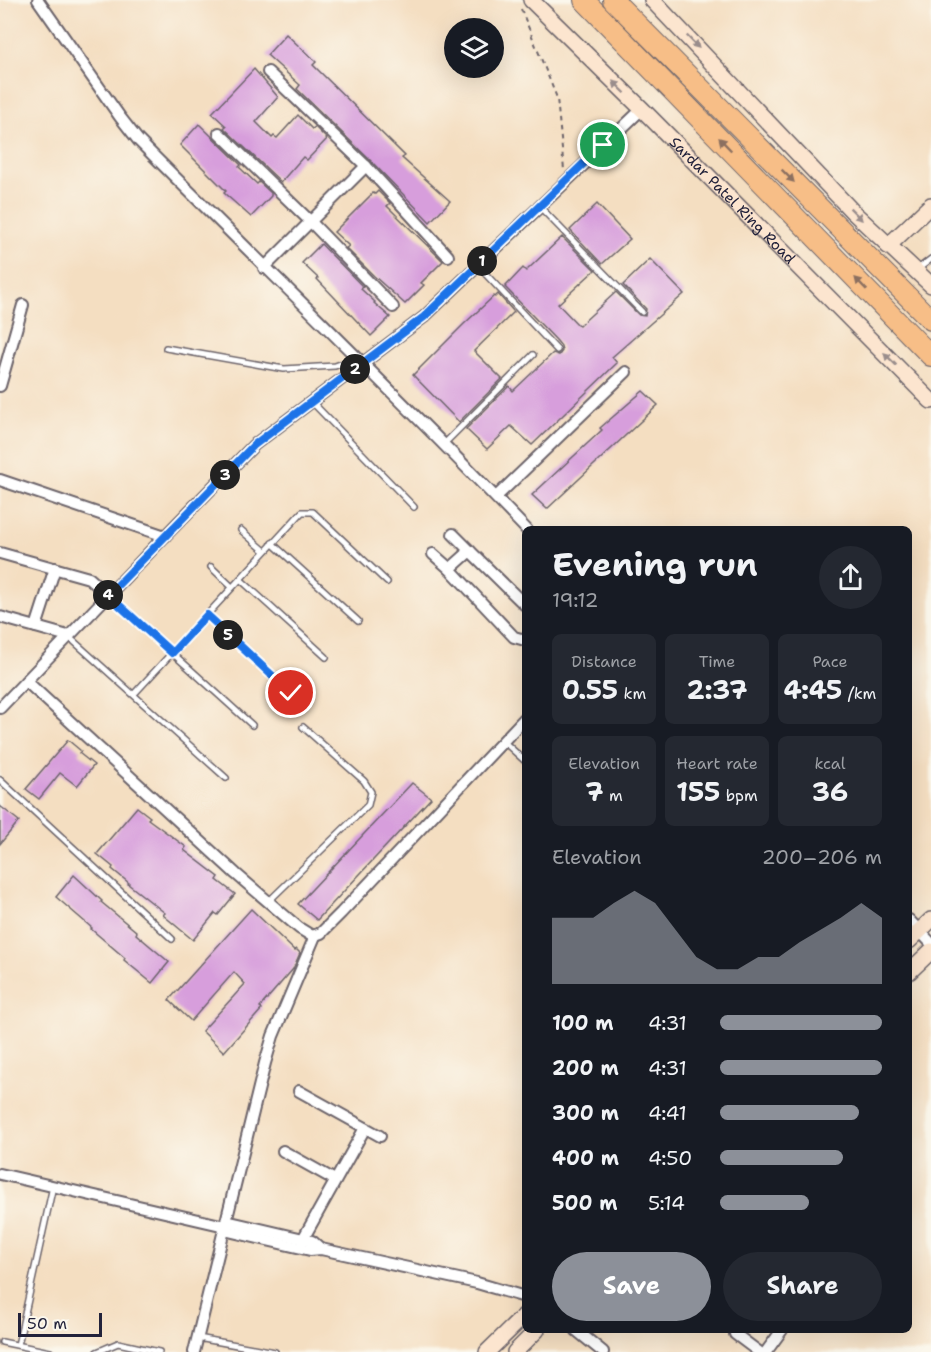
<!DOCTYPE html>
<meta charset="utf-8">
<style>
body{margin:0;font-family:"Shantell Sans",sans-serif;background:#242831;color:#f1f3f6;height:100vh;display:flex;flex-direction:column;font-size:22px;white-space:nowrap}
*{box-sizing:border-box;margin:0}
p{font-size:20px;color:#9ea1a6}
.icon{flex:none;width:33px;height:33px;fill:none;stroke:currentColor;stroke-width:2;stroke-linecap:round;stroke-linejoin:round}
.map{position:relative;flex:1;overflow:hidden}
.drawer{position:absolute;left:522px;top:526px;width:390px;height:807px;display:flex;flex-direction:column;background:#171b24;border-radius:9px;box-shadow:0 6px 24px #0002}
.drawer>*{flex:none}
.buttons{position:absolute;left:444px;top:18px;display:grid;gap:12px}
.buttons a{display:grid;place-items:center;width:60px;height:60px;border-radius:50%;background:#171b24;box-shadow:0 6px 24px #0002;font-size:30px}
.scale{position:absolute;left:18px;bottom:15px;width:84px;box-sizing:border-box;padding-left:6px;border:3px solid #22223b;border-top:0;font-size:16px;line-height:21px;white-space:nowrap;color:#22223b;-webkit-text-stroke:4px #fbf7ec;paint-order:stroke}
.pin{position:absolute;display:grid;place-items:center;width:51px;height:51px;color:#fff;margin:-26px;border:3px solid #fff;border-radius:50%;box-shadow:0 2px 6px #0007}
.km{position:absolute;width:30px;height:30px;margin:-15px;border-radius:50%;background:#222;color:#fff;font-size:16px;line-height:30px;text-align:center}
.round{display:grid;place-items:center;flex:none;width:63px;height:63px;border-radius:32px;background:#242831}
.headline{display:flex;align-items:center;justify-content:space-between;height:102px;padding:0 30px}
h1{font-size:33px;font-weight:700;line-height:45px}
.metrics{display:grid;grid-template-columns:repeat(3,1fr);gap:9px;height:102px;padding:6px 30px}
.metrics div{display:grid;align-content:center;border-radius:9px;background:#242831;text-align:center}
.metrics b{font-size:26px;font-weight:700}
.metrics small{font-size:16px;font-weight:400}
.metrics p{font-size:16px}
.chart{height:168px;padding:12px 30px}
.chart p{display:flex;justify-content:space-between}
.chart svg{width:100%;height:108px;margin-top:6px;fill:#8c9099;opacity:.7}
.action{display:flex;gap:12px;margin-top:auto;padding:12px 30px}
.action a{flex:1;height:69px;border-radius:36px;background:#8c9099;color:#fff;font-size:24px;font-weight:700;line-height:69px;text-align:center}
.action a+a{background:#242831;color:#f1f3f6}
ul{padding:0 30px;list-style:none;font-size:20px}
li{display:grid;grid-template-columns:96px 72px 1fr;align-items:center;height:45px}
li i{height:15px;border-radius:8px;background:#8c9099}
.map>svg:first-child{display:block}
.building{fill:#d79edc}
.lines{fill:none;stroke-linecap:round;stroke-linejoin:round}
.lane-casing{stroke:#6c646a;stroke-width:8}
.street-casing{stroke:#6c646a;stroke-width:14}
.secondary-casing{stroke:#6c646a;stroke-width:18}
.highway-casing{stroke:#6c646a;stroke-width:22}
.path{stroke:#6c646a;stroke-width:2;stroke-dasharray:4.5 4.5;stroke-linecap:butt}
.lane{stroke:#fff;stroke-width:5}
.street{stroke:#fff;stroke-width:10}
.secondary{stroke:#fce5cf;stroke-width:15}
.highway{stroke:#f7be87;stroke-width:20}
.oneway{fill:#9a8d8c}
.oneway2{fill:#8c7061}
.route-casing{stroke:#fff;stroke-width:12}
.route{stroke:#1a73e8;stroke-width:8}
.labels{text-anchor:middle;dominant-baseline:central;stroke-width:4.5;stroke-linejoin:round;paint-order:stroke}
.street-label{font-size:15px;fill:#22223b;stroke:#fbf7ec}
</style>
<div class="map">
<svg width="931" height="1352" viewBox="0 0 931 1352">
<rect width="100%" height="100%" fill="#fbf7ec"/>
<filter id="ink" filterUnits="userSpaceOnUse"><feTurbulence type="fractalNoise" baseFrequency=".0167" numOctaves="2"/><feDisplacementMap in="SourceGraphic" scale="12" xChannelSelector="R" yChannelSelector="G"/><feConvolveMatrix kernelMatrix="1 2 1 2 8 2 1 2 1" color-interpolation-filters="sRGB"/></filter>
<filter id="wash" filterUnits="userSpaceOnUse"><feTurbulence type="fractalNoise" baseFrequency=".008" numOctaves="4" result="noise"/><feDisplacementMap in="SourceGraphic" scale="24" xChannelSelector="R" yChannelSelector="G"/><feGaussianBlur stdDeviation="1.35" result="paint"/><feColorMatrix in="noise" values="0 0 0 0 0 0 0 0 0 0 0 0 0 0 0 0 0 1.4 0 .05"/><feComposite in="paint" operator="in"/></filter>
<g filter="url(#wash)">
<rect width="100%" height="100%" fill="#f4dec1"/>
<g id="blocks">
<g class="building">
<polygon points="286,34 316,62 313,65 405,156 402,158 450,201 430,222 371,161 297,89 300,85 267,55"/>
<polygon points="254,69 278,97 256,122 272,138 274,136 277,138 298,115 312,129 315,127 327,139 307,160 303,157 281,182 224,128 226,126 212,113"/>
<polygon points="199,124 241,165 239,167 257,184 259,182 271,193 271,196 251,217 224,193 226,191 180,145"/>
<polygon points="378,191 390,203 387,206 443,261 421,283 424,285 405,304 374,276 346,248 349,246 334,232 373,193 375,194"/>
<polygon points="597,204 630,239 602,264 570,230"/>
<polygon points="562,237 595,270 558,304 579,326 616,292 639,315 645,316 646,309 623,285 650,259 684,294 612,357 617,363 532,445 511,426 487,449 466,429 509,386 513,391 553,353 559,355 562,351 561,346 557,341 505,287 523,268 526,271"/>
<polygon points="321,244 363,287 361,289 375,302 374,303 390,317 371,336 317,279 318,278 302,263"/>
<polygon points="498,294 514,312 474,351 502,379 459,422 413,375 464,324 494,296 495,297"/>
<polygon points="643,391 658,405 547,509 532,495 602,430 600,428"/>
<polygon points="68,740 81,751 79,753 94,765 77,786 60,773 39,799 26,789"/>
<polygon points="412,783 431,798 317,920 298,904"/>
<polygon points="0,806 19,821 0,844"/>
<polygon points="137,807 150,817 148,819 186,847 184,850 219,877 217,880 235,894 218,915 215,913 193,940 163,915 165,913 128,884 129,883 112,869 113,867 97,854"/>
<polygon points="74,875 102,901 101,902 137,932 136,934 169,962 152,983 124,960 125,958 91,929 92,928 56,897"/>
<polygon points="251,909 295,951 296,949 300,953 293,969 260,1007 262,1009 224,1052 202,1031 245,984 234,972 191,1021 169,1000"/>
</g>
</g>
</g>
<g filter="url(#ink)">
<use href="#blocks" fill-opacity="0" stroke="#6c646a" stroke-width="1.5"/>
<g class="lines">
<defs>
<g id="lane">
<polyline points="539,206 642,312"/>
<polyline points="478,266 557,350"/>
<polyline points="918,269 931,259"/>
<polyline points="166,348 284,369 335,366 357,358"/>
<polyline points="312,402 414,507"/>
<polyline points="445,443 533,355"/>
<polyline points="241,530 265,551"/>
<polyline points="272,543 358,621"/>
<polyline points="211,567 232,587"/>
<polyline points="240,579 326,657"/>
<polyline points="108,595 252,725"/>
<polyline points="207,615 291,693"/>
<polyline points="68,636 226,778"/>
<polyline points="134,694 302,512 313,512 387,582"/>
<polyline points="503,741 525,761"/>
<polyline points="0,780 172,939"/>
<polyline points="269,901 368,805 371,792 364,781 303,727"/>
<polyline points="198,1338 275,1352"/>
<polyline points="2,1342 50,1352"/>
<polyline points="18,1345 53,1186"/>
<polyline points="97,1352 118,1343 159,1352"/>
</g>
<g id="street">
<path d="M 38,0 L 120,117 L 138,140 C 267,270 400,397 527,530"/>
<polyline points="268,72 366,166 448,256"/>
<polyline points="219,133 310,221 393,307"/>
<polyline points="264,268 366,166"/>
<polyline points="0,386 23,305"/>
<polyline points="0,480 165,536"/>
<polyline points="496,497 626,372"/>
<polyline points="453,534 470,551"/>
<polyline points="0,553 89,578 108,595"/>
<polyline points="433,554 450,569"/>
<polyline points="525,605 470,551 450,569 514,637 525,640"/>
<polyline points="0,617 68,636"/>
<polyline points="36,627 55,568"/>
<polyline points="26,681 236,874 299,928 312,936 321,933 341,913 525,718"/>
<polyline points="0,708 165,536 254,445 424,317 642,109"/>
<polyline points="909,920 931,943"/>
<polyline points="299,1091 380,1136"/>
<polyline points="283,1151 335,1180"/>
<polyline points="0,1174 225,1226"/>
<polyline points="226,1221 312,1241 321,1249"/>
<polyline points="224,1230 310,1250 321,1249 477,1283 525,1297"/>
<polyline points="303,1239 365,1128"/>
<polyline points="576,1330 603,1352"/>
<polyline points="738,1330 735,1334 759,1352"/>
<polyline points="194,1352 265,1063 273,1036 315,936"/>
<polyline points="766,1352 782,1330"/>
</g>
<g id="secondary">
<path id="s1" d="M 531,0 L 642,109 L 931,401"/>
<polyline points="652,0 853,212 931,285"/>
<polyline points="888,246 931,205"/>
<polyline points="909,941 931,920"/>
<polyline points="909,972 931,951"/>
<polyline points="487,1352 525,1315"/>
<polyline points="515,1352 537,1330"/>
</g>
<g id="highway">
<polyline points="584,0 931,356"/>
<polyline points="613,0 931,320"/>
</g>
</defs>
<use href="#lane" class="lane-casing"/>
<use href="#street" class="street-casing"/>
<use href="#secondary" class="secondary-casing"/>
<use href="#highway" class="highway-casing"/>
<polyline class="path" points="521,9 557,98 564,170"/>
<use href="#lane" class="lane"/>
<use href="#street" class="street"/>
<use href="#secondary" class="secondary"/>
<use href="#highway" class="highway"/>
</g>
<defs><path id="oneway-solid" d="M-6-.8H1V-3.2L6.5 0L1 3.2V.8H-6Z" transform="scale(1.5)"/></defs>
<g class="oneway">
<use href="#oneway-solid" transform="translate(693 42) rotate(46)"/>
<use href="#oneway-solid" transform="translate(619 87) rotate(-136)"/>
<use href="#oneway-solid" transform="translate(856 214) rotate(45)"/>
<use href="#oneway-solid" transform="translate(890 359) rotate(-135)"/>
</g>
<g class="oneway2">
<use href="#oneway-solid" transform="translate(725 144) rotate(-134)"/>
<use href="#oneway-solid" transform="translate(788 176) rotate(45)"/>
<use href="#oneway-solid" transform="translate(861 284) rotate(-134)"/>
</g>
</g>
<g class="lines" filter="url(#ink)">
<defs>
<polyline id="route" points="291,693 207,615 172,653 108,595 254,445 424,317 603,145"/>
</defs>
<use href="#route" class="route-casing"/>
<use href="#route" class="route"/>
</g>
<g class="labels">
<g class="street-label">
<text stroke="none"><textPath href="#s1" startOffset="284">Sardar Patel Ring Road</textPath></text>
</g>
</g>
</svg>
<div class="buttons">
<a><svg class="icon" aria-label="layers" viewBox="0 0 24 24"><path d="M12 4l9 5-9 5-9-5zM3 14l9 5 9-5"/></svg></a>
</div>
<div class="scale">50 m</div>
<div class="pin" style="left:603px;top:145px;background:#1e9e55"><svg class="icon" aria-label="arrive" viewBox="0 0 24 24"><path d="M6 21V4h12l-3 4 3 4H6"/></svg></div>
<div class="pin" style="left:291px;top:693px;background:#d93025"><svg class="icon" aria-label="check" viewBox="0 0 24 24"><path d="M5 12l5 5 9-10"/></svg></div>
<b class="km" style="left:482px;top:261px">1</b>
<b class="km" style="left:355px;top:369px">2</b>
<b class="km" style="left:225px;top:475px">3</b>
<b class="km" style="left:108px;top:595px">4</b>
<b class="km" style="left:228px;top:635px">5</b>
<section class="drawer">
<div class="headline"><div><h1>Evening run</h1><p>19:12</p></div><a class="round"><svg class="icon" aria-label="share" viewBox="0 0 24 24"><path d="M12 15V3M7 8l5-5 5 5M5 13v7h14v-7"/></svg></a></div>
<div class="metrics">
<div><p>Distance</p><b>0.55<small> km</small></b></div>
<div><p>Time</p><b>2:37</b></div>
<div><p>Pace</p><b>4:45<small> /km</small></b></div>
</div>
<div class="metrics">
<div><p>Elevation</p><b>7<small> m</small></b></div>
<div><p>Heart rate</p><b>155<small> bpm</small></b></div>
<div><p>kcal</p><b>36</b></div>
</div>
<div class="chart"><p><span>Elevation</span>200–206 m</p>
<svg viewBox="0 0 160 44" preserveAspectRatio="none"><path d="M0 44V17L10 17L20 17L30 11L40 6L50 11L60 22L70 33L80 38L90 38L100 33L110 33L120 27L130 22L140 17L150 11L160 17V44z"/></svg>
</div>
<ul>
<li><b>100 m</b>4:31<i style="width:100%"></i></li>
<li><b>200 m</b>4:31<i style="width:100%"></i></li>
<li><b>300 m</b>4:41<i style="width:86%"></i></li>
<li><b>400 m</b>4:50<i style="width:76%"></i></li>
<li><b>500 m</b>5:14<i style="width:55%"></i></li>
</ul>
<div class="action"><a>Save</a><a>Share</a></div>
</section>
</div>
